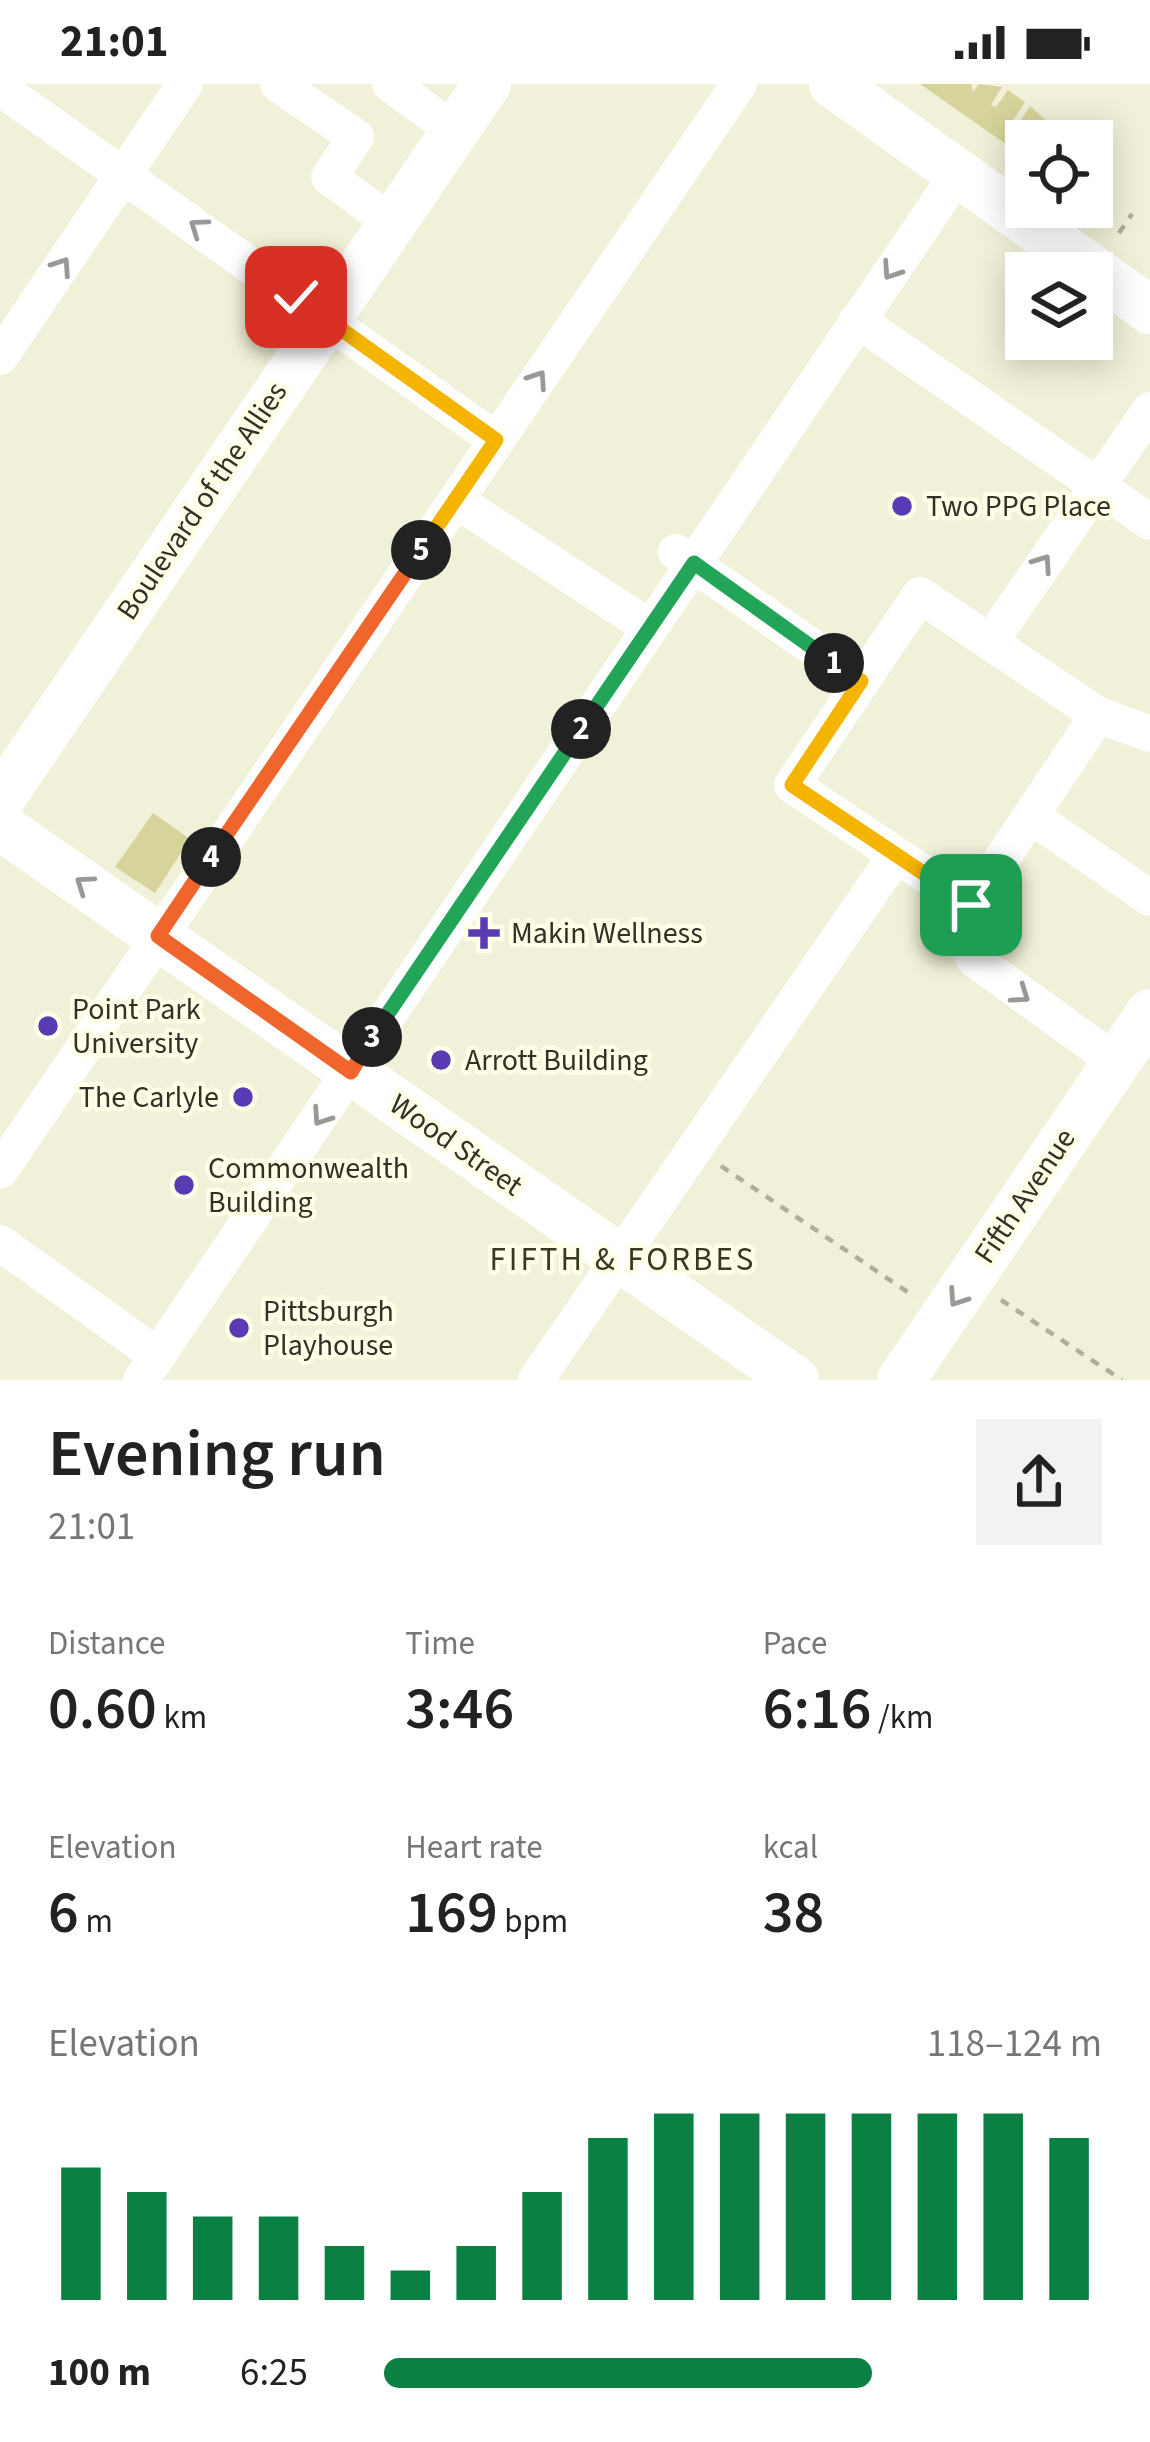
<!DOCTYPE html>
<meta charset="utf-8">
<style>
body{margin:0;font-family:"Source Sans 3",sans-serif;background:#f2f2f2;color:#222;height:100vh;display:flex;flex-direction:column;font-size:45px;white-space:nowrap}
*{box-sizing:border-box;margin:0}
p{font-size:39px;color:#767676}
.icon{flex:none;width:66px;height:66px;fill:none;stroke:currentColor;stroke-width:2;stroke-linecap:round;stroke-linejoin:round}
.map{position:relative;height:1296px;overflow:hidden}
.panel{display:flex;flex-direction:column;background:#fff;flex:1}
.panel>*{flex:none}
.controls{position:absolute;left:1005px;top:36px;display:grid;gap:24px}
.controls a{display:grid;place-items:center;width:108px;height:108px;border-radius:0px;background:#fff;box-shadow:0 6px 30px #0003;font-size:60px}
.pin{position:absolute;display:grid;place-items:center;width:102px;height:102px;color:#fff;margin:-51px;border-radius:24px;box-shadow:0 6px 18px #0006}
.km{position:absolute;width:60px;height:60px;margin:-30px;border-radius:50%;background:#222;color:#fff;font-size:33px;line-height:60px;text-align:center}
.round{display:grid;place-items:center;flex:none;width:126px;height:126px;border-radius:0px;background:#f2f2f2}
.headline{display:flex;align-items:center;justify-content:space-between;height:204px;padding:0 48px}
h1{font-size:66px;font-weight:600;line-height:90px}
.metrics{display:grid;grid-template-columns:repeat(3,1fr);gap:18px;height:204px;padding:12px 48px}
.metrics div{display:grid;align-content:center}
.metrics b{font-size:60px;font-weight:600}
.metrics small{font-size:33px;font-weight:400}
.metrics p{font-size:33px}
.chart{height:336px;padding:24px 48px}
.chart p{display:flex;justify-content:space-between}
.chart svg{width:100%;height:216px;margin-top:12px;stroke:#0b8043;stroke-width:6}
ul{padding:0 48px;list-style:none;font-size:39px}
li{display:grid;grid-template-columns:192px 144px 1fr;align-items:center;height:90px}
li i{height:30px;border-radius:15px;background:#0b8043}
.status{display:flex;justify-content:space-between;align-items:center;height:84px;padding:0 60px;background:#fff;direction:ltr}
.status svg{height:33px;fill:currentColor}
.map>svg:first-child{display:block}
.green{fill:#d7d49b}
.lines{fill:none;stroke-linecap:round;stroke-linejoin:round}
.path{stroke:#aeae9b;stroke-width:4.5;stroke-dasharray:9 9;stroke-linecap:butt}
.minor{stroke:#fff;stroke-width:36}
.major{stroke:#fff;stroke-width:48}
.oneway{stroke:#989894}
.split-1-casing{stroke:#fff;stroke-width:24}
.split-2-casing{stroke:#fff;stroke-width:24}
.split-3-casing{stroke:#fff;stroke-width:24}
.split-4-casing{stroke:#fff;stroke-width:24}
.split-5-casing{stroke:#fff;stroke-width:24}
.split-6-casing{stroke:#fff;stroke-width:24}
.split-1{stroke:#f5b400;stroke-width:15}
.split-2{stroke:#22a559;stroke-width:15}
.split-3{stroke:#22a559;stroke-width:15}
.split-4{stroke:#f0652b;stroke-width:15}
.split-5{stroke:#f0652b;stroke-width:15}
.split-6{stroke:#f5b400;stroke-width:15}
.poi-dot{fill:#593bb4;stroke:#fffee6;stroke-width:4.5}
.labels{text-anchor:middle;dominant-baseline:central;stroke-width:9;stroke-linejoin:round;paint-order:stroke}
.street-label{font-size:30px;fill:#313128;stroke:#fffee6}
.poi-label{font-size:30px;fill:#313128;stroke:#fffee6;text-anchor:start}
.neighbourhood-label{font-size:33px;letter-spacing:3px;fill:#393825;stroke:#fffee6}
</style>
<div class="status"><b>21:01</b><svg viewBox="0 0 49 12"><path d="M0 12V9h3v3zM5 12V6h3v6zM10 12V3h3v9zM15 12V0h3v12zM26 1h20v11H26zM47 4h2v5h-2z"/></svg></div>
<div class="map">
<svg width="1150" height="1296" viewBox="0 0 1150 1296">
<rect width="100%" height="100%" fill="#f1f1d9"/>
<g class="green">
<polygon points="920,0 971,0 973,8 979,0 1002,3 991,21 996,23 1008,6 1025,18 1013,36 1019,39 1030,22 1055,45 1046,57 1026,57 1026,74"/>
<polygon points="153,729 190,755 155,809 115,783"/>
</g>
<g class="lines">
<g class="path">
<polyline points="1119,149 1132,130"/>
<polyline points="721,1082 915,1213"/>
<polyline points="1001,1216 1122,1296"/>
</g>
<g class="minor">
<polyline points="278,0 356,53 329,93 392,139"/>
<polyline points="390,0 455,47"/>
<polyline points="0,4 496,356"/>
<polyline points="857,236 1150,438"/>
<polyline points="0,273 185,0"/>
<polyline points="475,429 632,532"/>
<polyline points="676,468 861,597"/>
<polygon points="920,511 1098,631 971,821 792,701"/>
<polyline points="990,558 1150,326"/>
<polyline points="1098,631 1150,650"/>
<polyline points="1031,732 1150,814"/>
<polyline points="971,821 965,858 974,875 1116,978"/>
<polyline points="0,1087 739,0"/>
<polyline points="0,1159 158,1272"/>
<polyline points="141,1296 957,91"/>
<polyline points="536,1296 896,771"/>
</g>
<g class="major">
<polyline points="833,0 1150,226"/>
<polyline points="0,716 487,0"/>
<polyline points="0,742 795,1296"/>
<polyline points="901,1296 1150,929"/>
</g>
</g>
<defs><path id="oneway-chevron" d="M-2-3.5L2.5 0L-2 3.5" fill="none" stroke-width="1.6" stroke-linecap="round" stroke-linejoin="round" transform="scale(3)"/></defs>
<g class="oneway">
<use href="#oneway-chevron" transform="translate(198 143) rotate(-145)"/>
<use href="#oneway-chevron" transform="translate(62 182) rotate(-56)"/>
<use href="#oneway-chevron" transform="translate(891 187) rotate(124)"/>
<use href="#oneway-chevron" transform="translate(538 295) rotate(-56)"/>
<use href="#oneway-chevron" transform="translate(1043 479) rotate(-55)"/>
<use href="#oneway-chevron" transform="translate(84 800) rotate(-145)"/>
<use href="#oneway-chevron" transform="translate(1021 911) rotate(35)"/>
<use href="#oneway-chevron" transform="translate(321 1033) rotate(124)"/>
<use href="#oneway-chevron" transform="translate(957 1214) rotate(124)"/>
</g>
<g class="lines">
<defs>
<polyline id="split-1" points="834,579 861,597 792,701 971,821"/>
<polyline id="split-2" points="581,645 694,479 834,579"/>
<polyline id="split-3" points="372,953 581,645"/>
<polyline id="split-4" points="211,773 158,852 351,988 372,953"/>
<polyline id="split-5" points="211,773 421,466"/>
<polyline id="split-6" points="296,213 496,356 421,466"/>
</defs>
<use href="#split-1" class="split-1-casing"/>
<use href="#split-2" class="split-2-casing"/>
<use href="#split-3" class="split-3-casing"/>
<use href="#split-4" class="split-4-casing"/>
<use href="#split-5" class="split-5-casing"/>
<use href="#split-6" class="split-6-casing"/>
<use href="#split-1" class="split-1"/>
<use href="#split-2" class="split-2"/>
<use href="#split-3" class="split-3"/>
<use href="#split-4" class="split-4"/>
<use href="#split-5" class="split-5"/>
<use href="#split-6" class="split-6"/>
</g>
<g class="poi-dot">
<circle cx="902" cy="422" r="12"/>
<path d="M478 831h12v12h12v12h-12v12h-12v-12h-12v-12h12z"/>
<circle cx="48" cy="942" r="12"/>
<circle cx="441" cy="976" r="12"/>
<circle cx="243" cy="1013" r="12"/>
<circle cx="184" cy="1101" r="12"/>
<circle cx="239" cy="1244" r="12"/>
</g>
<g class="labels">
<g class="street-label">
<text transform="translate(202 417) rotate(-56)">Boulevard of the Allies</text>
<text transform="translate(456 1061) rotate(35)">Wood Street</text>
<text transform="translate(1025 1112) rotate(-56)">Fifth Avenue</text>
</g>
<g class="poi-label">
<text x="926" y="422">Two PPG Place</text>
<text x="511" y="849">Makin Wellness</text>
<text x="72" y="925">Point Park<tspan x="72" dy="34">University</tspan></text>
<text x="465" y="976">Arrott Building</text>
<text x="219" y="1013" text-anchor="end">The Carlyle</text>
<text x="208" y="1084">Commonwealth<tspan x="208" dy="34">Building</tspan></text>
<text x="263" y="1227">Pittsburgh<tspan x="263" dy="34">Playhouse</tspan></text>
</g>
<g class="neighbourhood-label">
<text x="623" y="1175">FIFTH &amp; FORBES</text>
</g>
</g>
</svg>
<div class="controls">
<a><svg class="icon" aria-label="locate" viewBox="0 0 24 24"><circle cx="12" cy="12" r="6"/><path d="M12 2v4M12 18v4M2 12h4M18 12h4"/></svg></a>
<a><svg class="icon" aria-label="layers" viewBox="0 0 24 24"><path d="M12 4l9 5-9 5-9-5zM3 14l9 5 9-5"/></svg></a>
</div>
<div class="pin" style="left:971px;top:821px;background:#1e9e55"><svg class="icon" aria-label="arrive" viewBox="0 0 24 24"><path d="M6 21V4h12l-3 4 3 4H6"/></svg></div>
<div class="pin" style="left:296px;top:213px;background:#d93025"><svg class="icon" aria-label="check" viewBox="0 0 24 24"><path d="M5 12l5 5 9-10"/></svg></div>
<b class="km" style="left:834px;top:579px">1</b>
<b class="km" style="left:581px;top:645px">2</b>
<b class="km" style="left:372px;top:953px">3</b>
<b class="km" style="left:211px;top:773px">4</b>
<b class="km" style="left:421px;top:466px">5</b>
</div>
<section class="panel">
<div class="headline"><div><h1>Evening run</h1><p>21:01</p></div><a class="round"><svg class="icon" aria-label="share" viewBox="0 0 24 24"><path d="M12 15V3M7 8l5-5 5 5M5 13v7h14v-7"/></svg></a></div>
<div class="metrics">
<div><p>Distance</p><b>0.60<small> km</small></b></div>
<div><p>Time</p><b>3:46</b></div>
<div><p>Pace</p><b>6:16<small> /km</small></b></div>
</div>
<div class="metrics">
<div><p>Elevation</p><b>6<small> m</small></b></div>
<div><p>Heart rate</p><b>169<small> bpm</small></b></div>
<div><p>kcal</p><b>38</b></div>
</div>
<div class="chart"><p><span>Elevation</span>118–124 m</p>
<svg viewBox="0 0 160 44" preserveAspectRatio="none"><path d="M5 44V17M15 44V22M25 44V27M35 44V27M45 44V33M55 44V38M65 44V33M75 44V22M85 44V11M95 44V6M105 44V6M115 44V6M125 44V6M135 44V6M145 44V6M155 44V11"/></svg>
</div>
<ul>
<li><b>100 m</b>6:25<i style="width:68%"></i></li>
</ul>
</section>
